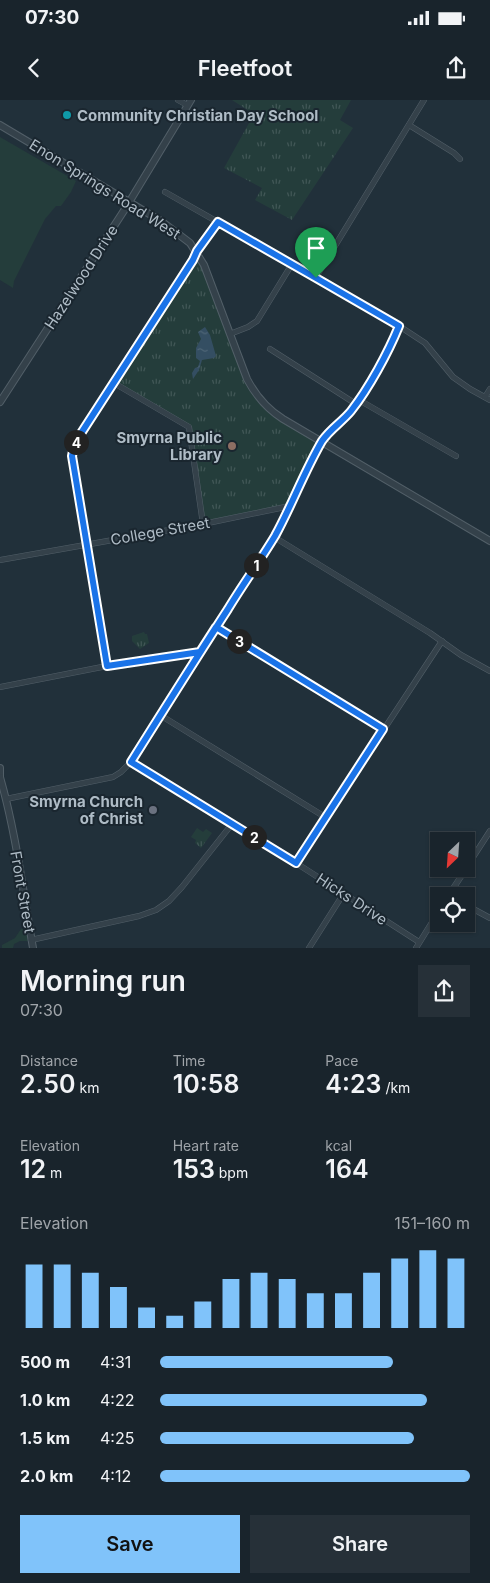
<!DOCTYPE html>
<meta charset="utf-8">
<style>
body{margin:0;font-family:Inter,sans-serif;background:#263038;color:#f1f3f6;height:100vh;display:flex;flex-direction:column;font-size:19px;white-space:nowrap}
*{box-sizing:border-box;margin:0}
p{font-size:16px;color:#9fa4a9}
.icon{flex:none;width:28px;height:28px;fill:none;stroke:currentColor;stroke-width:2;stroke-linecap:round;stroke-linejoin:round}
.map{position:relative;height:848px;overflow:hidden}
.sheet{display:flex;flex-direction:column;background:#19242c;flex:1}
.sheet>*{flex:none}
.needle{width:32px;rotate:205deg}
.fabs{position:absolute;left:430px;top:732px;display:grid;gap:10px}
.fabs a{display:grid;place-items:center;width:45px;height:45px;border-radius:0px;background:#19242c;box-shadow:0 1px 4px #0004,0 0 0 1px #374148;font-size:25px}
.pin{position:absolute;display:grid;place-items:center;width:42px;height:42px;color:#fff;margin:-51px -21px;border-radius:50% 50% 50% 0;rotate:-45deg;box-shadow:0 0 5px #0007}
.pin .icon{rotate:45deg}
.km{position:absolute;width:25px;height:25px;margin:-12px;border-radius:50%;background:#222;color:#fff;font-size:14px;line-height:25px;text-align:center}
.round{display:grid;place-items:center;flex:none;width:52px;height:52px;border-radius:0px;background:#263038}
.overview{display:flex;align-items:center;justify-content:space-between;height:85px;padding:0 20px}
h1{font-size:28px;font-weight:600;line-height:38px}
.metrics{display:grid;grid-template-columns:repeat(3,1fr);gap:8px;height:85px;padding:5px 20px}
.metrics div{display:grid;align-content:center}
.metrics b{font-size:25px;font-weight:600}
.metrics small{font-size:14px;font-weight:400}
.metrics p{font-size:14px}
.chart{height:140px;padding:10px 20px}
.chart p{display:flex;justify-content:space-between}
.chart svg{width:100%;height:90px;margin-top:5px;stroke:#80c3fa;stroke-width:6}
.action{display:flex;gap:10px;margin-top:auto;padding:10px 20px}
.action a{flex:1;height:58px;border-radius:0px;background:#80c3fa;color:#111;font-size:20px;font-weight:600;line-height:58px;text-align:center}
.action a+a{background:#263038;color:#f1f3f6}
ul{padding:0 20px;list-style:none;font-size:16px}
li{display:grid;grid-template-columns:80px 60px 1fr;align-items:center;height:38px}
li i{height:12px;border-radius:6px;background:#80c3fa}
.status{display:flex;justify-content:space-between;align-items:center;height:35px;padding:0 25px;background:#19242c;direction:ltr}
.status svg{height:14px;fill:currentColor}
header{display:flex;justify-content:space-between;align-items:center;height:65px;padding:0 20px;background:#19242c;font-size:22px;font-weight:600}
.map>svg:first-child{display:block}
.green{fill:#243d3b}
.park{fill:url(#park-tufts)}
.water{fill:url(#water-ripples)}
.lines{fill:none;stroke-linecap:round;stroke-linejoin:round}
.minor-casing{stroke:#525f68;stroke-width:6}
.tertiary-casing{stroke:#525f68;stroke-width:8}
.minor{stroke:#34414a;stroke-width:5}
.tertiary{stroke:#34414a;stroke-width:6}
.route-casing{stroke:#fff;stroke-width:10}
.route{stroke:#1a73e8;stroke-width:6}
.culture-dot{fill:#0f9aa8;stroke:#1a262f;stroke-width:2}
.education-dot{fill:#8d6e63;stroke:#1a262f;stroke-width:2}
.worship-dot{fill:#6b7280;stroke:#1a262f;stroke-width:2}
.labels{text-anchor:middle;dominant-baseline:central;stroke-width:4;stroke-linejoin:round;paint-order:stroke}
.poi-label{font-size:15px;font-weight:bold;fill:#afbcc6;stroke:#1a262f;text-anchor:end}
.street-label{font-size:15px;fill:#afbcc6;stroke:#1a262f}
</style>
<div class="status"><b>07:30</b><svg viewBox="0 0 49 12"><path d="M0 12V9h3v3zM5 12V6h3v6zM10 12V3h3v9zM15 12V0h3v12zM26 1h20v11H26zM47 4h2v5h-2z"/></svg></div>
<header><svg class="icon" aria-label="back" viewBox="0 0 24 24"><path d="M15 5l-7 7 7 7"/></svg>Fleetfoot<svg class="icon" aria-label="share" viewBox="0 0 24 24"><path d="M12 15V3M7 8l5-5 5 5M5 13v7h14v-7"/></svg></header>
<div class="map">
<svg width="490" height="848" viewBox="0 0 490 848">
<defs>
<pattern id="park-tufts" width="24" height="20" patternUnits="userSpaceOnUse" patternTransform="scale(1.25)"><rect width="24" height="20" fill="#243d3b"/><path d="M3 7l-1-3M5 7V3M7 7l1-3M15 17l-1-3M17 17v-4M19 17l1-3" fill="none" stroke="#415756"/></pattern>
<pattern id="water-ripples" width="26" height="14" patternUnits="userSpaceOnUse" patternTransform="scale(1.25)"><rect width="26" height="14" fill="#344e62"/><path d="M2 4q2-2 4 0t4 0M15 11q2-2 4 0t4 0" fill="none" stroke="#4f6677"/></pattern>
</defs>
<rect width="100%" height="100%" fill="#21303a"/>
<g class="green">
<polygon points="0,37 76,81 71,92 61,106 56,106 45,119 14,181 13,188 0,180"/>
<polygon points="26,823 28,841 20,841 14,844 13,848 2,848 2,845 15,838 21,829 25,828 25,824"/>
</g>
<g class="park">
<polygon points="232,0 351,0 340,20 353,28 292,120 255,100 262,88 224,68 254,14"/>
<polygon points="197,151 245,273 264,303 322,342 290,406 203,424 190,331 114,283"/>
<polygon points="144,532 145,534 147,534 149,543 140,549 132,541 132,536"/>
<polygon points="197,728 203,732 206,729 212,733 201,748 195,743 196,740 191,737"/>
</g>
<polygon class="water" points="205,227 210,235 216,256 214,258 202,260 199,270 193,279 192,273 195,268 198,267 200,261 196,258 196,248 201,239 198,232"/>
<g class="lines">
<defs>
<g id="minor">
<polyline points="178,0 187,5"/>
<polyline points="409,25 454,53 460,59"/>
<polyline points="165,92 390,220 425,243 453,277 470,289 490,300"/>
<polyline points="316,177 424,0"/>
<polyline points="230,234 248,227 257,221 292,164"/>
<polyline points="270,249 356,304"/>
<polyline points="114,283 189,327 203,424"/>
<polyline points="485,297 490,289"/>
<polyline points="359,300 456,356"/>
<polyline points="274,437 430,533 461,555 490,571"/>
<polyline points="0,460 203,424 290,406"/>
<polyline points="216,527 383,629"/>
<polyline points="107,566 76,384 72,356 74,346 193,160 197,151 218,122"/>
<polyline points="0,587 107,566 200,552"/>
<polyline points="160,615 325,717"/>
<polyline points="131,662 296,763 419,842"/>
<path d="M 6,699 L 113,677 L 121,672 L 131,662 L 274,437 C 293,404 304,365 327,334 C 333,326 343,321 349,313 C 358,303 364,292 370,281 C 381,263 391,245 399,226"/>
<polyline points="296,763 442,541"/>
<polyline points="466,768 490,731"/>
<polyline points="448,796 466,769"/>
<polyline points="466,805 490,818"/>
<polyline points="31,840 139,816 156,810 169,801 182,787 232,724"/>
<polyline points="309,848 344,793"/>
<polyline points="416,848 439,811"/>
</g>
<g id="tertiary">
<path d="M 0,25 L 161,121 L 190,143 L 204,165 L 247,279 C 256,296 267,309 283,319 L 490,441"/>
<polyline points="0,302 125,109 191,0"/>
<polyline points="0,668 0,677"/>
<path d="M 0,677 C 16,733 23,791 33,848"/>
</g>
</defs>
<use href="#minor" class="minor-casing"/>
<use href="#tertiary" class="tertiary-casing"/>
<use href="#minor" class="minor"/>
<use href="#tertiary" class="tertiary"/>
</g>
<g class="lines">
<defs>
<path id="route" d="M 316,178 L 399,226 C 388,253 369,288 351,311 C 342,322 330,329 322,341 C 304,372 292,405 275,436 C 260,461 243,484 228,509 C 195,560 163,611 131,662 L 296,763 L 383,629 L 216,527 L 200,552 L 107,566 L 72,356 L 74,346 L 78,338 L 193,160 L 197,151 L 218,122 L 316,178"/>
</defs>
<use href="#route" class="route-casing"/>
<use href="#route" class="route"/>
</g>
<circle class="culture-dot" cx="67" cy="15" r="5"/>
<circle class="education-dot" cx="232" cy="346" r="5"/>
<circle class="worship-dot" cx="153" cy="710" r="5"/>
<g class="labels">
<g class="poi-label">
<text x="77" y="15" text-anchor="start">Community Christian Day School</text>
<text x="222" y="337">Smyrna Public<tspan x="222" dy="17">Library</tspan></text>
<text x="143" y="701">Smyrna Church<tspan x="143" dy="17">of Christ</tspan></text>
</g>
<g class="street-label">
<text transform="translate(105 89) rotate(32)">Enon Springs Road West</text>
<text transform="translate(81 177) rotate(-57)">Hazelwood Drive</text>
<text transform="translate(160 431) rotate(-10)">College Street</text>
<text transform="translate(23 792) rotate(80)">Front Street</text>
<text transform="translate(352 799) rotate(33)">Hicks Drive</text>
</g>
</g>
</svg>
<div class="fabs">
<a><svg class="needle" viewBox="-14 -14 28 28"><path d="M0-13l5 13h-10z" fill="#e53935"/><path d="M0 13l5-13h-10z" fill="#9fa4a9"/></svg></a>
<a><svg class="icon" aria-label="locate" viewBox="0 0 24 24"><circle cx="12" cy="12" r="6"/><path d="M12 2v4M12 18v4M2 12h4M18 12h4"/></svg></a>
</div>
<div class="pin" style="left:316px;top:178px;background:#1e9e55"><svg class="icon" aria-label="arrive" viewBox="0 0 24 24"><path d="M6 21V4h12l-3 4 3 4H6"/></svg></div>
<b class="km" style="left:256px;top:465px">1</b>
<b class="km" style="left:254px;top:737px">2</b>
<b class="km" style="left:239px;top:541px">3</b>
<b class="km" style="left:76px;top:342px">4</b>
</div>
<section class="sheet">
<div class="overview"><div><h1>Morning run</h1><p>07:30</p></div><a class="round"><svg class="icon" aria-label="share" viewBox="0 0 24 24"><path d="M12 15V3M7 8l5-5 5 5M5 13v7h14v-7"/></svg></a></div>
<div class="metrics">
<div><p>Distance</p><b>2.50<small> km</small></b></div>
<div><p>Time</p><b>10:58</b></div>
<div><p>Pace</p><b>4:23<small> /km</small></b></div>
</div>
<div class="metrics">
<div><p>Elevation</p><b>12<small> m</small></b></div>
<div><p>Heart rate</p><b>153<small> bpm</small></b></div>
<div><p>kcal</p><b>164</b></div>
</div>
<div class="chart"><p><span>Elevation</span>151–160 m</p>
<svg viewBox="0 0 160 44" preserveAspectRatio="none"><path d="M5 44V13M15 44V13M25 44V17M35 44V24M45 44V34M55 44V38M65 44V31M75 44V20M85 44V17M95 44V20M105 44V27M115 44V27M125 44V17M135 44V10M145 44V6M155 44V10"/></svg>
</div>
<ul>
<li><b>500 m</b>4:31<i style="width:75%"></i></li>
<li><b>1.0 km</b>4:22<i style="width:86%"></i></li>
<li><b>1.5 km</b>4:25<i style="width:82%"></i></li>
<li><b>2.0 km</b>4:12<i style="width:100%"></i></li>
</ul>
<div class="action"><a>Save</a><a>Share</a></div>
</section>
